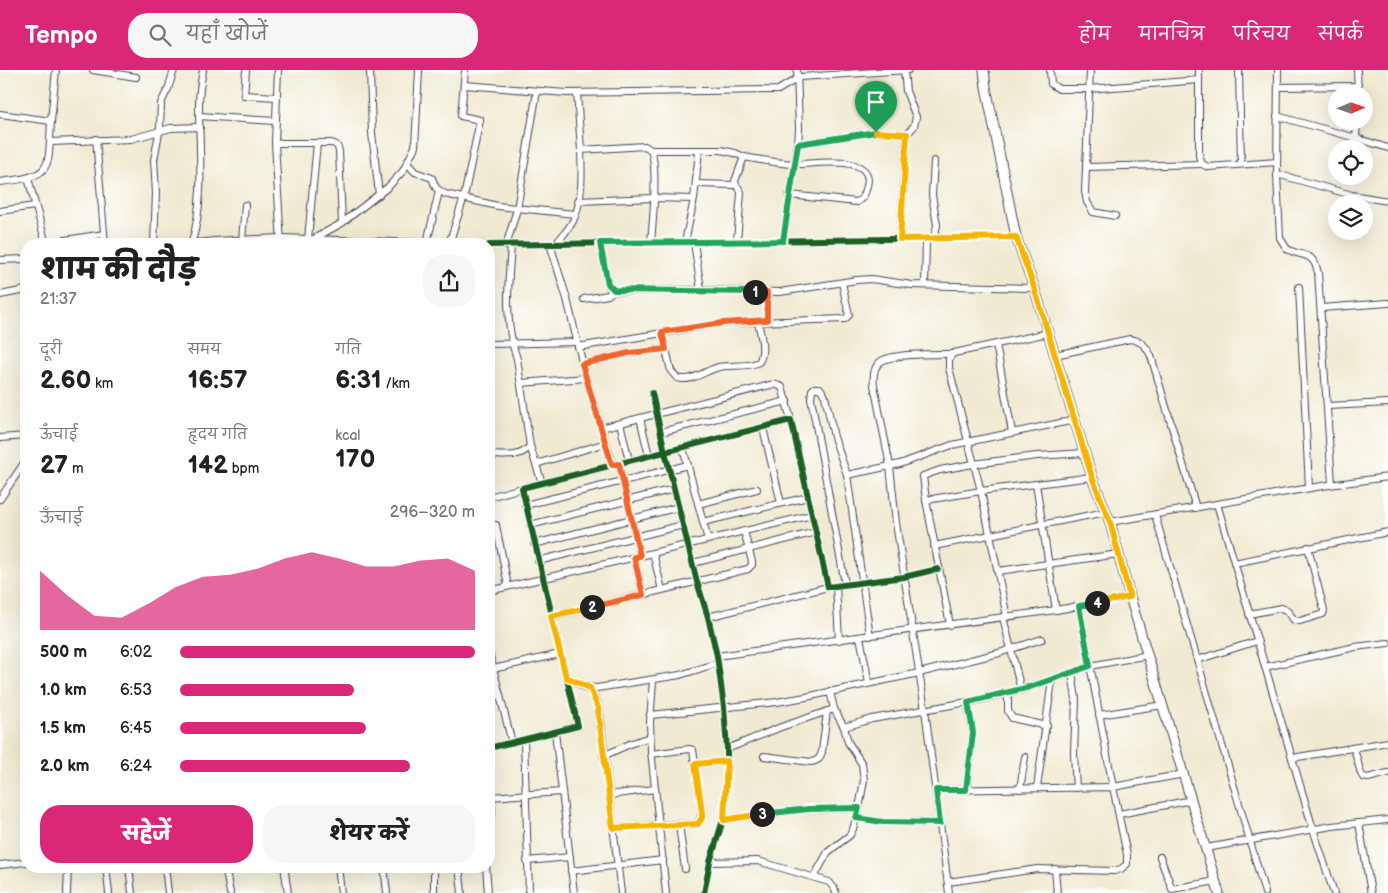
<!DOCTYPE html>
<html lang="hi">
<meta charset="utf-8">
<style>
body{margin:0;font-family:"Balsamiq Sans","Playpen Sans Deva",sans-serif;background:#f6f6f6;color:#222;height:100vh;display:flex;flex-direction:column;font-size:19px;white-space:nowrap}
*{box-sizing:border-box;margin:0}
p{font-size:16px;color:#767676}
.icon{flex:none;width:28px;height:28px;fill:none;stroke:currentColor;stroke-width:2;stroke-linecap:round;stroke-linejoin:round}
.map{position:relative;flex:1;overflow:hidden}
.side{position:absolute;left:20px;top:168px;width:475px;height:635px;display:flex;flex-direction:column;background:#fff;border-radius:20px;box-shadow:0 5px 20px #0002}
.side>*{flex:none}
.needle{width:32px;rotate:88deg}
.controls{position:absolute;left:1328px;top:15px;display:grid;gap:10px}
.controls a{display:grid;place-items:center;width:45px;height:45px;border-radius:50%;background:#fff;box-shadow:0 5px 20px #0002;font-size:25px}
.pin{position:absolute;display:grid;place-items:center;width:42px;height:42px;color:#fff;margin:-51px -21px;border-radius:50% 50% 50% 0;rotate:-45deg;box-shadow:0 0 5px #0007}
.pin .icon{rotate:45deg}
.km{position:absolute;width:25px;height:25px;margin:-12px;border-radius:50%;background:#222;color:#fff;font-size:14px;line-height:25px;text-align:center}
.round{display:grid;place-items:center;flex:none;width:52px;height:52px;border-radius:20px;background:#f6f6f6}
.summary{display:flex;align-items:center;justify-content:space-between;height:85px;padding:0 20px}
h1{font-size:28px;font-weight:800;line-height:38px}
.stats{display:grid;grid-template-columns:repeat(3,1fr);gap:8px;height:85px;padding:5px 20px}
.stats div{display:grid;align-content:center}
.stats b{font-size:25px;font-weight:800}
.stats small{font-size:14px;font-weight:400}
.stats p{font-size:14px}
.chart{height:140px;padding:10px 20px}
.chart p{display:flex;justify-content:space-between}
.chart svg{width:100%;height:90px;margin-top:5px;fill:#db2777;opacity:.7}
.action{display:flex;gap:10px;margin-top:auto;padding:10px 20px}
.action a{flex:1;height:58px;border-radius:20px;background:#db2777;color:#fff;font-size:20px;font-weight:800;line-height:58px;text-align:center}
.action a+a{background:#f6f6f6;color:#222}
ul{padding:0 20px;list-style:none;font-size:16px}
li{display:grid;grid-template-columns:80px 60px 1fr;align-items:center;height:38px}
li i{height:12px;border-radius:6px;background:#db2777}
header{display:flex;align-items:center;gap:30px;box-sizing:border-box;height:70px;padding:0 25px;background:#db2777;color:#fff}
header strong{font-size:24px}
nav{display:flex;gap:28px;margin-inline-start:auto;font-size:18px}
.search{width:350px;height:45px;background:#f6f6f6;display:flex;align-items:center;gap:12px;box-sizing:border-box;padding:0 18px;border-radius:20px;color:#767676;font-size:19px}
.map>svg:first-child{display:block}
.lines{fill:none;stroke-linecap:round;stroke-linejoin:round}
.minor-casing{stroke:#414052;stroke-width:8}
.secondary-casing{stroke:#414052;stroke-width:11}
.minor{stroke:#fff;stroke-width:6}
.secondary{stroke:#fff;stroke-width:9}
.cycleway-casing{stroke:#fff;stroke-width:9}
.cycleway{stroke:#1b5e20;stroke-width:6}
.split-1-casing{stroke:#fff;stroke-width:10}
.split-2-casing{stroke:#fff;stroke-width:10}
.split-3-casing{stroke:#fff;stroke-width:10}
.split-4-casing{stroke:#fff;stroke-width:10}
.split-5-casing{stroke:#fff;stroke-width:10}
.split-1{stroke:#22a559;stroke-width:6}
.split-2{stroke:#f0652b;stroke-width:6}
.split-3{stroke:#f5b400;stroke-width:6}
.split-4{stroke:#22a559;stroke-width:6}
.split-5{stroke:#f5b400;stroke-width:6}
</style>
<header>
<strong>Tempo</strong>
<div class="search"><svg class="icon" aria-label="search" viewBox="0 0 24 24"><circle cx="10" cy="10" r="6"/><path d="M15 15l6 6"/></svg>यहाँ खोजें</div>
<nav><a>होम</a><a>मानचित्र</a><a>परिचय</a><a>संपर्क</a></nav>
</header>
<div class="map">
<svg width="1388" height="823" viewBox="0 0 1388 823">
<rect width="100%" height="100%" fill="#fff"/>
<filter id="ink" filterUnits="userSpaceOnUse"><feTurbulence type="fractalNoise" baseFrequency=".02" numOctaves="2"/><feDisplacementMap in="SourceGraphic" scale="10" xChannelSelector="R" yChannelSelector="G"/><feConvolveMatrix kernelMatrix="1 2 1 2 8 2 1 2 1" color-interpolation-filters="sRGB"/></filter>
<filter id="wash" filterUnits="userSpaceOnUse"><feTurbulence type="fractalNoise" baseFrequency=".0096" numOctaves="4" result="noise"/><feDisplacementMap in="SourceGraphic" scale="20" xChannelSelector="R" yChannelSelector="G"/><feGaussianBlur stdDeviation="1.12" result="paint"/><feColorMatrix in="noise" values="0 0 0 0 0 0 0 0 0 0 0 0 0 0 0 0 0 1.4 0 .05"/><feComposite in="paint" operator="in"/></filter>
<g filter="url(#wash)">
<rect width="100%" height="100%" fill="#f1ead2"/>
</g>
<g filter="url(#ink)">
<g class="lines">
<defs>
<g id="minor">
<polyline points="93,0 136,7"/>
<polyline points="246,0 244,25 277,27"/>
<polyline points="278,0 275,73 281,174"/>
<polyline points="370,0 372,63 379,125"/>
<polyline points="1050,0 1051,14 1059,19 1089,19 1199,10"/>
<polyline points="1090,0 1085,122 1087,132 1093,142 1115,146"/>
<polyline points="1199,0 1199,86 1202,94 1208,97 1277,92"/>
<polyline points="1239,0 1241,94"/>
<polyline points="1278,0 1277,104 1352,125 1388,131"/>
<polyline points="1357,0 1358,24"/>
<polyline points="464,15 566,23 778,20 800,7 908,0"/>
<polyline points="1278,17 1358,16"/>
<polyline points="577,23 581,80"/>
<polyline points="0,44 51,51 56,0"/>
<polyline points="199,46 275,51"/>
<polyline points="1277,46 1356,68"/>
<polyline points="1357,51 1356,68 1388,78"/>
<polyline points="96,69 105,174"/>
<polyline points="50,72 131,69 171,58 200,57"/>
<path d="M 275,73 L 330,73 C 336,73 338,76 339,81 L 342,153"/>
<polyline points="798,74 876,62 907,64"/>
<polyline points="651,80 721,80 735,83 744,87"/>
<polyline points="934,91 932,125 937,155 934,168"/>
<polyline points="407,93 415,102 432,108 436,118 445,124 498,136 575,144"/>
<polyline points="1086,97 1202,94"/>
<path d="M 1277,104 L 1280,168 L 1287,179 C 1303,188 1313,180 1318,203 L 1332,414"/>
<polyline points="28,108 46,174"/>
<path d="M 0,112 C 54,106 48,100 51,51"/>
<polyline points="696,114 735,115"/>
<polyline points="578,131 654,128 694,129"/>
<polyline points="0,141 35,136"/>
<polyline points="315,168 342,153 388,117 403,101 415,77 419,0"/>
<polyline points="308,169 317,73"/>
<polyline points="900,169 906,71 907,64 914,56 916,47 906,21 904,0"/>
<polyline points="242,170 245,135"/>
<path d="M 737,171 L 741,123 C 741,118 735,117 735,111 L 744,87 C 760,90 777,93 794,94 C 811,95 876,82 867,116 C 865,123 864,128 857,132 L 789,125"/>
<polyline points="783,171 798,74 799,59 797,0"/>
<path d="M 192,172 C 205,128 199,80 199,34 C 199,23 201,11 203,0"/>
<polyline points="685,172 694,129 699,81"/>
<polyline points="694,172 701,220"/>
<polyline points="46,173 104,164"/>
<polyline points="427,173 439,121"/>
<polyline points="600,173 608,214 610,218 617,221 691,220 780,222 857,210 871,209 912,215 1034,218"/>
<polyline points="154,174 156,123 154,90 160,57 161,33 168,19 174,0"/>
<polyline points="188,174 215,171 281,168 452,174"/>
<polyline points="449,174 464,127 480,50 461,46 465,0"/>
<path d="M 556,174 C 561,167 569,159 573,151 C 583,130 582,103 581,80 L 645,76 L 651,80 C 658,98 653,151 651,172"/>
<polyline points="489,175 1016,167"/>
<polyline points="506,176 517,139 537,21"/>
<path d="M 511,176 C 508,214 504,252 517,289 L 530,376 L 542,413"/>
<polyline points="0,190 26,189"/>
<polyline points="925,215 926,168"/>
<polyline points="1299,217 1309,418"/>
<polyline points="0,225 26,220"/>
<polyline points="584,229 608,225 614,220"/>
<polyline points="1321,238 1388,233"/>
<polyline points="767,250 767,222"/>
<path d="M 662,262 L 671,301 L 677,308 C 691,313 706,300 719,297 C 732,294 748,298 759,292 C 766,281 760,263 758,251"/>
<polyline points="1048,263 954,283 949,288 949,298 981,421 1092,407"/>
<polyline points="489,274 577,272"/>
<polyline points="996,274 1012,362"/>
<polyline points="578,277 723,253 845,249 849,245 842,213"/>
<path d="M 1055,285 L 1130,269 C 1142,271 1146,276 1151,286 L 1196,438"/>
<polyline points="582,294 629,283 666,279"/>
<polyline points="586,308 613,395"/>
<polyline points="521,313 586,308 567,229 550,174"/>
<polyline points="652,323 665,382 697,512 708,547 717,586 724,637 727,679 727,717 723,750 710,792 704,823"/>
<polyline points="1327,336 1388,333"/>
<polyline points="640,348 649,386"/>
<polyline points="620,353 629,391"/>
<polyline points="601,358 774,314 782,317 791,350"/>
<polyline points="763,358 781,433"/>
<polyline points="661,362 787,331"/>
<polyline points="0,368 26,366"/>
<polyline points="683,378 708,470"/>
<path d="M 489,385 C 503,385 520,389 530,376"/>
<polyline points="536,394 606,373"/>
<polyline points="1036,414 1056,540"/>
<polyline points="489,427 522,418"/>
<polyline points="0,429 26,390"/>
<polyline points="926,430 923,406 940,400 973,394 1037,386 1085,383"/>
<polyline points="698,434 757,419"/>
<polyline points="1217,434 1313,759 1334,823"/>
<polyline points="525,435 688,395"/>
<polyline points="1155,445 1265,823"/>
<polyline points="703,452 808,427"/>
<polyline points="1110,452 1322,416 1388,407"/>
<polyline points="496,455 508,516"/>
<polyline points="530,455 674,419"/>
<polyline points="534,474 679,437"/>
<polyline points="934,476 1106,442"/>
<polyline points="653,483 662,520"/>
<polyline points="640,486 812,445"/>
<polyline points="634,487 643,525"/>
<polyline points="538,491 683,455"/>
<polyline points="693,493 816,462"/>
<polyline points="1234,493 1388,462"/>
<polyline points="998,501 1119,484"/>
<polyline points="845,514 811,328 812,320 814,318 820,318 825,326 834,367 847,405"/>
<polyline points="836,516 839,570"/>
<polyline points="489,521 640,486 619,394"/>
<polyline points="1079,536 1113,717 1184,704"/>
<path d="M 1249,544 L 1281,538 C 1289,540 1290,545 1294,550 L 1300,551 L 1323,544 L 1324,540 L 1308,477"/>
<polyline points="551,547 748,499 752,495 752,492 744,461"/>
<polyline points="708,547 828,517"/>
<polyline points="1003,547 1021,620"/>
<polyline points="950,555 926,430 981,421 1007,547"/>
<polyline points="870,566 847,405 900,394 952,375 1075,350"/>
<polyline points="860,567 869,613"/>
<polyline points="489,582 512,673"/>
<polyline points="717,586 1056,540 1130,527"/>
<polyline points="1197,590 1257,571"/>
<polyline points="1265,597 1355,577 1388,573"/>
<polyline points="493,599 560,584"/>
<polyline points="1072,603 1076,629 1074,684 1076,718"/>
<polyline points="566,607 585,617 597,618 680,605 718,593"/>
<polyline points="653,610 650,652 651,680 666,823"/>
<polyline points="590,618 596,630 600,646 621,823"/>
<polyline points="1008,623 1008,641 1012,648 1047,656"/>
<polyline points="489,625 500,625"/>
<polyline points="650,645 777,632 806,627 919,603 999,583 1042,569"/>
<polyline points="1099,645 1163,635"/>
<polyline points="844,657 872,649 979,630 1030,617 1090,596 1148,585"/>
<polyline points="555,662 574,823"/>
<polyline points="524,670 529,823"/>
<polyline points="489,678 578,656 522,418 791,350 828,517 904,507 938,499"/>
<polyline points="1354,678 1361,704 1363,707 1368,708 1388,703"/>
<polyline points="727,679 781,657 834,639"/>
<polyline points="489,681 492,744 489,752"/>
<polyline points="603,686 632,673 650,667"/>
<path d="M 764,686 L 811,692 C 818,691 820,688 822,682 L 827,641"/>
<polyline points="1292,688 1388,672"/>
<polyline points="695,694 727,691"/>
<polyline points="1037,718 1052,610"/>
<polyline points="966,719 973,663 967,632"/>
<polyline points="1020,719 1025,687"/>
<polyline points="936,720 1113,717 1127,785 1127,794 1121,799 1114,801 1037,799 948,812"/>
<polyline points="609,725 655,719"/>
<polyline points="489,727 562,722"/>
<polyline points="1119,744 1192,730"/>
<polyline points="856,748 883,752 940,753"/>
<polyline points="723,750 796,740 859,738"/>
<polyline points="1359,753 1371,823"/>
<polyline points="679,755 685,799"/>
<polyline points="613,758 659,755 694,754 700,751 702,742 693,680 689,679 651,684"/>
<polyline points="1206,778 1332,756 1388,750"/>
<polyline points="1160,787 1172,819 1216,811"/>
<polyline points="527,791 570,787"/>
<polyline points="710,792 758,791 829,812 834,818 836,823"/>
<polyline points="0,795 26,792"/>
<polyline points="106,796 109,823"/>
<polyline points="129,796 132,823"/>
<polyline points="165,796 168,823"/>
<polyline points="225,796 230,823"/>
<polyline points="284,796 288,823"/>
<polyline points="338,796 341,823"/>
<polyline points="384,796 387,823"/>
<polyline points="434,796 434,823"/>
<polyline points="459,796 462,823"/>
<polyline points="486,796 488,823"/>
<polyline points="1055,799 1057,823"/>
<polyline points="571,801 663,790"/>
<polyline points="814,807 828,782 850,765 853,759 859,738 864,710 862,694 848,672 844,657 834,639 830,621"/>
<polyline points="67,823 68,796"/>
<path d="M 949,823 L 925,640 L 896,453 L 890,396 L 874,315 C 873,307 873,298 880,292 C 892,283 935,284 951,284"/>
</g>
<polyline id="secondary" points="984,0 986,17 1016,167 1035,220 1092,407 1110,452 1130,527 1219,823"/>
</defs>
<use href="#minor" class="minor-casing"/>
<use href="#secondary" class="secondary-casing"/>
<use href="#minor" class="minor"/>
<use href="#secondary" class="secondary"/>
<defs>
<g id="cycleway">
<polyline points="489,175 1016,167"/>
<polyline points="652,323 665,382 697,512 708,547 717,586 724,637 727,679 727,717 723,750 710,792 704,823"/>
<polyline points="489,678 578,656 522,418 791,350 828,517 904,507 938,499"/>
</g>
</defs>
<use href="#cycleway" class="cycleway-casing"/>
<use href="#cycleway" class="cycleway"/>
</g>
</g>
<g class="lines" filter="url(#ink)">
<defs>
<polyline id="split-1" points="755,222 614,220 608,214 600,173 783,171 798,74 876,62"/>
<polyline id="split-2" points="592,537 643,525 634,487 640,486 619,394 612,395 582,294 629,283 666,279 662,262 723,253 767,250 767,222 755,222"/>
<polyline id="split-3" points="592,537 551,546 566,607 590,618 598,638 613,758 698,754 702,748 702,742 695,694 727,691 724,750 762,744"/>
<polyline id="split-4" points="762,744 809,739 859,738 856,748 883,752 940,753 936,720 966,720 973,663 968,632 1030,617 1090,596 1079,536 1097,533"/>
<polyline id="split-5" points="876,62 907,64 900,169 1016,167 1035,220 1092,407 1110,452 1130,527 1097,533"/>
</defs>
<use href="#split-1" class="split-1-casing"/>
<use href="#split-2" class="split-2-casing"/>
<use href="#split-3" class="split-3-casing"/>
<use href="#split-4" class="split-4-casing"/>
<use href="#split-5" class="split-5-casing"/>
<use href="#split-1" class="split-1"/>
<use href="#split-2" class="split-2"/>
<use href="#split-3" class="split-3"/>
<use href="#split-4" class="split-4"/>
<use href="#split-5" class="split-5"/>
</g>
</svg>
<div class="controls">
<a><svg class="needle" viewBox="-14 -14 28 28"><path d="M0-13l5 13h-10z" fill="#e53935"/><path d="M0 13l5-13h-10z" fill="#767676"/></svg></a>
<a><svg class="icon" aria-label="locate" viewBox="0 0 24 24"><circle cx="12" cy="12" r="6"/><path d="M12 2v4M12 18v4M2 12h4M18 12h4"/></svg></a>
<a><svg class="icon" aria-label="layers" viewBox="0 0 24 24"><path d="M12 4l9 5-9 5-9-5zM3 14l9 5 9-5"/></svg></a>
</div>
<div class="pin" style="left:876px;top:62px;background:#1e9e55"><svg class="icon" aria-label="arrive" viewBox="0 0 24 24"><path d="M6 21V4h12l-3 4 3 4H6"/></svg></div>
<b class="km" style="left:755px;top:222px">1</b>
<b class="km" style="left:592px;top:537px">2</b>
<b class="km" style="left:762px;top:744px">3</b>
<b class="km" style="left:1097px;top:533px">4</b>
<section class="side">
<div class="summary"><div><h1>शाम की दौड़</h1><p>21:37</p></div><a class="round"><svg class="icon" aria-label="share" viewBox="0 0 24 24"><path d="M12 15V3M7 8l5-5 5 5M5 13v7h14v-7"/></svg></a></div>
<div class="stats">
<div><p>दूरी</p><b>2.60<small> km</small></b></div>
<div><p>समय</p><b>16:57</b></div>
<div><p>गति</p><b>6:31<small> /km</small></b></div>
</div>
<div class="stats">
<div><p>ऊँचाई</p><b>27<small> m</small></b></div>
<div><p>हृदय गति</p><b>142<small> bpm</small></b></div>
<div><p>kcal</p><b>170</b></div>
</div>
<div class="chart"><p><span>ऊँचाई</span>296–320 m</p>
<svg viewBox="0 0 160 44" preserveAspectRatio="none"><path d="M0 44V15L10 27L20 37L30 38L40 31L50 23L60 18L70 17L80 14L90 9L100 6L110 9L120 13L130 13L140 10L150 9L160 15V44z"/></svg>
</div>
<ul>
<li><b>500 m</b>6:02<i style="width:100%"></i></li>
<li><b>1.0 km</b>6:53<i style="width:59%"></i></li>
<li><b>1.5 km</b>6:45<i style="width:63%"></i></li>
<li><b>2.0 km</b>6:24<i style="width:78%"></i></li>
</ul>
<div class="action"><a>सहेजें</a><a>शेयर करें</a></div>
</section>
</div>
